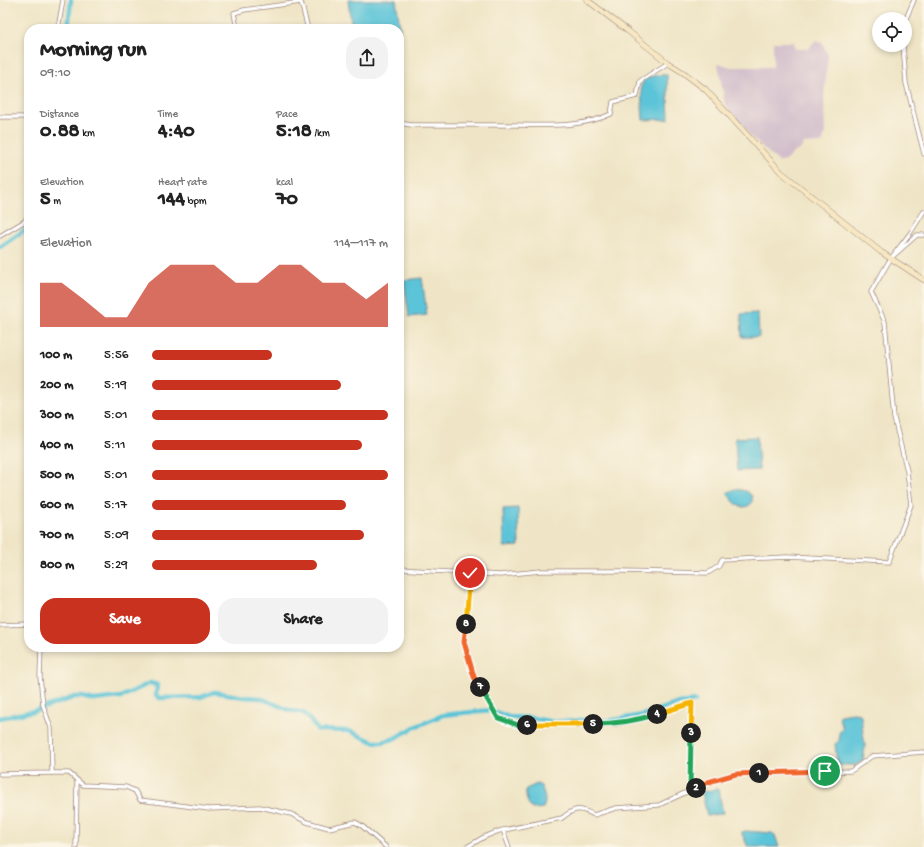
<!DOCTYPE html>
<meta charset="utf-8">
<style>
body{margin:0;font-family:"Gochi Hand",sans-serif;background:#f2f2f2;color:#222;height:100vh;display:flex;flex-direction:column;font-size:15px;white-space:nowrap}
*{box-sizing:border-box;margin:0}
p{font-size:13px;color:#767676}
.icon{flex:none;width:22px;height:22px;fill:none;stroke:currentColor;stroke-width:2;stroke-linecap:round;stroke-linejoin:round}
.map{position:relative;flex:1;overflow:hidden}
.sheet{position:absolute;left:24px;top:24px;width:380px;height:628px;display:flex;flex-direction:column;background:#fff;border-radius:16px;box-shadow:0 2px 6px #0003}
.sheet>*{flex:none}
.tools{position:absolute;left:872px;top:12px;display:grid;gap:8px}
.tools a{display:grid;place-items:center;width:40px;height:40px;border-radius:50%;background:#fff;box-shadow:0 2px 6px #0003;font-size:20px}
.pin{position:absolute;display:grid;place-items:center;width:34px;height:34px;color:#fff;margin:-17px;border:2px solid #fff;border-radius:50%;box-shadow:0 1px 4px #0007}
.km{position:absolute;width:20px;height:20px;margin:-10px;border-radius:50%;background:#222;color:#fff;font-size:11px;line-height:20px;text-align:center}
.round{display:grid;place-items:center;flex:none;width:42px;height:42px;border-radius:16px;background:#f2f2f2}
.overview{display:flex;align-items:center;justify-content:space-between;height:68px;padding:0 16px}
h1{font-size:22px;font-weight:700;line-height:30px}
.figures{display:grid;grid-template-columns:repeat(3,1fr);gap:6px;height:68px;padding:4px 16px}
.figures div{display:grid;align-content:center}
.figures b{font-size:20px;font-weight:700}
.figures small{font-size:11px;font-weight:400}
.figures p{font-size:11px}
.chart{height:112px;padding:8px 16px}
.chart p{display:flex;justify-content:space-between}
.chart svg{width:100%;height:72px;margin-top:4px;fill:#c8321e;opacity:.7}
.action{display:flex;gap:8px;margin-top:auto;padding:8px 16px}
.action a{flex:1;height:46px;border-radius:16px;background:#c8321e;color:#fff;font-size:16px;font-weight:700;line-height:46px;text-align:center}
.action a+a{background:#f2f2f2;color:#222}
ul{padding:0 16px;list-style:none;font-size:13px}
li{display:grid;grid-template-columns:64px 48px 1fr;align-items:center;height:30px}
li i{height:10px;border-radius:5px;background:#c8321e}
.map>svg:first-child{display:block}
.industrial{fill:#d1bdcb}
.water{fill:#5bc4d8;stroke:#527282}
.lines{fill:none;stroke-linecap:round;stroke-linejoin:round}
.canal{stroke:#5bc4d8;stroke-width:4.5}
.street-casing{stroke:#9c8278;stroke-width:5}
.secondary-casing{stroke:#9c8278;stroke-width:6}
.street{stroke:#fff;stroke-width:3.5}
.secondary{stroke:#f7e8c3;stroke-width:5}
.split-1-casing{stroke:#fff;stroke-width:8}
.split-2-casing{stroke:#fff;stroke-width:8}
.split-3-casing{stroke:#fff;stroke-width:8}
.split-4-casing{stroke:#fff;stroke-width:8}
.split-5-casing{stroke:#fff;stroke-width:8}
.split-6-casing{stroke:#fff;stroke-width:8}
.split-7-casing{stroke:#fff;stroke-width:8}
.split-8-casing{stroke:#fff;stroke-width:8}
.split-9-casing{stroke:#fff;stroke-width:8}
.split-1{stroke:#f0652b;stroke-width:5}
.split-2{stroke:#f0652b;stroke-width:5}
.split-3{stroke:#22a559;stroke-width:5}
.split-4{stroke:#f5b400;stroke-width:5}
.split-5{stroke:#22a559;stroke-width:5}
.split-6{stroke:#f5b400;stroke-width:5}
.split-7{stroke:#22a559;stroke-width:5}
.split-8{stroke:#f0652b;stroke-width:5}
.split-9{stroke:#f5b400;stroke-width:5}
</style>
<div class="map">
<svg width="924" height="847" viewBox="0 0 924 847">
<rect width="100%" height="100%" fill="#fcf5e5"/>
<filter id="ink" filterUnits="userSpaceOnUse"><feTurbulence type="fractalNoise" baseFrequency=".025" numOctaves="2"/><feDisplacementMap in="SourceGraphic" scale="8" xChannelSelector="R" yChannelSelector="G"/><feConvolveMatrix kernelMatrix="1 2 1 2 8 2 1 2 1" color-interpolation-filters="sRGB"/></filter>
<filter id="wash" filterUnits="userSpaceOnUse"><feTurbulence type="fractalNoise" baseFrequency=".012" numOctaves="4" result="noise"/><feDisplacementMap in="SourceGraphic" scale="16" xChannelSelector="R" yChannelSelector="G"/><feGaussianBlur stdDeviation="0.9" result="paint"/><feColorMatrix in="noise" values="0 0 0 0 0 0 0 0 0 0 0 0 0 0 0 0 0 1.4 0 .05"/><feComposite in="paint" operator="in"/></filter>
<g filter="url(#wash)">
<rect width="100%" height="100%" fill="#efe5c6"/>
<polygon class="industrial" points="816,40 822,42 828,56 824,95 825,135 822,143 803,144 801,149 794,152 785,161 779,162 751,137 725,105 718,63 731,67 773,67 773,42 794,42 795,49 807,49"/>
<g class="water">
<polygon points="348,0 396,0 400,26 400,37 399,38 399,29 352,29"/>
<path d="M 667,75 L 669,119 L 643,120 L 641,86 C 645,75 657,75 667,75 Z"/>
<polygon points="422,278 427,315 409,317 404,280"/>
<polygon points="758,313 759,337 742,337 741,314"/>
<polygon points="757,437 759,470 737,471 735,438"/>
<path d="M 735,489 L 746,491 L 752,496 L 752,503 C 741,513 734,502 727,493 Z"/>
<polygon points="518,508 519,546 504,547 503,509"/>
<path d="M 853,713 L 860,714 L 861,717 L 865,746 L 863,761 L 856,765 L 839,765 L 837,762 L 835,744 C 841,741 839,738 839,733 L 843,728 L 839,719 L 840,715 Z"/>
<path d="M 537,784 L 541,786 C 544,793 547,802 543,808 L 532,809 C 527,803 525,796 526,789 Z"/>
<polygon points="718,789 723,813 707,816 702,792"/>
<polygon points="745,831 772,833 775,835 779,847 748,847 742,834 742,832"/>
</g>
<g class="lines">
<g class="canal">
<polyline points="68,29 71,0"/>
<polyline points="0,247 29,227"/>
<polyline points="0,718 34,711 75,697 82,697 94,700 121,697 150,683 157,685 156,696 160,698 201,697 214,692 244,697 260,698 289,710 304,713 318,730 349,731 374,742 382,742 393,739 417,726 443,715 491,710 509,717 532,718 554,722 581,720 608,721 643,715 680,703 695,701"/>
</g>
</g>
</g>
<g filter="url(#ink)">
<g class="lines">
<defs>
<g id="street">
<polyline points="905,21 914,0"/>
<polyline points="58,29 63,0"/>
<polyline points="237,29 234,13 244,10 301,2 308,29"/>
<polyline points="903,45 906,83 924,154"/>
<polyline points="0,117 29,117"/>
<path d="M 399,123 L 411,125 C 445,125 480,125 515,125 C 547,125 581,128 611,114 L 613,102 L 637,96 L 640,81 L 668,63"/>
<polyline points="924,211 911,232 891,258 917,235 924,235"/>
<polyline points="0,236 25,221 29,213"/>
<polyline points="399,569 500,575 541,571 622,571 708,573 719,566 722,560 787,557 889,562 911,505 907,471 894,418 885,322 871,292 891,258"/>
<polyline points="470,573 464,641 474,677 498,718 521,726 539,724 616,724 644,718 692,703 690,791"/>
<polyline points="0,625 29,624"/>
<polyline points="52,773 69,773 77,780 76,847"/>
<polyline points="0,774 52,773 51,728 43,705 40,677 41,647"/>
<polyline points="77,780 83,785 126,787 135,791 140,800 209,809 260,807 291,814 307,822 329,828 355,822 362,826 386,847"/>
<polyline points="503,830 509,847"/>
<path d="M 467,847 L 484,837 L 499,831 L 562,818 C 574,808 580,807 594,815 L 616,808 L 659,805 L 708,782 L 736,774 L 851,771 L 872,756 L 924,752"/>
</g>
<polyline id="secondary" points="587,0 628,31 668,63 684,73 705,89 781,172 881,252 924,280"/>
</defs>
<use href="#street" class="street-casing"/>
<use href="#secondary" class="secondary-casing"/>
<use href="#street" class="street"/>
<use href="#secondary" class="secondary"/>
</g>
</g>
<g class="lines" filter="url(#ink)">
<defs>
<polyline id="split-1" points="759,773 825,771"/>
<polyline id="split-2" points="696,788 708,782 736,774 759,773"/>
<polyline id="split-3" points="691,733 690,791 696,788"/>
<polyline id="split-4" points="657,714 692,703 691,733"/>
<path id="split-5" d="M 593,724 C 616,724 635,721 657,714"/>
<polyline id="split-6" points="527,725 539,724 593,724"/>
<polyline id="split-7" points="480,687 498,718 521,726 527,725"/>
<polyline id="split-8" points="466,624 464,642 474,677 480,687"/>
<polyline id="split-9" points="466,624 470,573"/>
</defs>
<use href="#split-1" class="split-1-casing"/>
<use href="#split-2" class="split-2-casing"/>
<use href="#split-3" class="split-3-casing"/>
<use href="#split-4" class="split-4-casing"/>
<use href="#split-5" class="split-5-casing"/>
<use href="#split-6" class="split-6-casing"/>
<use href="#split-7" class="split-7-casing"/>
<use href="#split-8" class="split-8-casing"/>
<use href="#split-9" class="split-9-casing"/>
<use href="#split-1" class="split-1"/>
<use href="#split-2" class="split-2"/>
<use href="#split-3" class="split-3"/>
<use href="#split-4" class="split-4"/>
<use href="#split-5" class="split-5"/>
<use href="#split-6" class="split-6"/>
<use href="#split-7" class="split-7"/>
<use href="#split-8" class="split-8"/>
<use href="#split-9" class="split-9"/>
</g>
</svg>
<div class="tools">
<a><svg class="icon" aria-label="locate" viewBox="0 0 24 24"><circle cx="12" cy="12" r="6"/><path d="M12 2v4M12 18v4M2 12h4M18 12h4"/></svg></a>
</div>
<div class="pin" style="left:825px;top:771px;background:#1e9e55"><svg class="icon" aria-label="arrive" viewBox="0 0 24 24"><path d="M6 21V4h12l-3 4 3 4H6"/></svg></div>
<div class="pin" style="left:470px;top:573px;background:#d93025"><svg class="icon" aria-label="check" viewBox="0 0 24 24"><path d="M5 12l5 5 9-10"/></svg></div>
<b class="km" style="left:759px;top:773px">1</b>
<b class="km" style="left:696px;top:788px">2</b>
<b class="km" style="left:691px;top:733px">3</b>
<b class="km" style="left:657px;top:714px">4</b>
<b class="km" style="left:593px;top:724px">5</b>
<b class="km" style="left:527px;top:725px">6</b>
<b class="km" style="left:480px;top:687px">7</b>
<b class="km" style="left:466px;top:624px">8</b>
<section class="sheet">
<div class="overview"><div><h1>Morning run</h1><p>09:10</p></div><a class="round"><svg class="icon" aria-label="share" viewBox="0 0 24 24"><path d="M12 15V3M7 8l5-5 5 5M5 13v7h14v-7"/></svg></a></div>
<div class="figures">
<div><p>Distance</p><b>0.88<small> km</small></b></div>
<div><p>Time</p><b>4:40</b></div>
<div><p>Pace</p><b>5:18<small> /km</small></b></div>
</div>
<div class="figures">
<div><p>Elevation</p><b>5<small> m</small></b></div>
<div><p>Heart rate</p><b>144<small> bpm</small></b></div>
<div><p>kcal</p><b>70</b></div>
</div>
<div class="chart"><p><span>Elevation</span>114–117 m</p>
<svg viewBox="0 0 160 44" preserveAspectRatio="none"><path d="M0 44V17L10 17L20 27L30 38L40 38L50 17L60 6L70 6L80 6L90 17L100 17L110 6L120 6L130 17L140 17L150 27L160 17V44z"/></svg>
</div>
<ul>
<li><b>100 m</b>5:56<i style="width:51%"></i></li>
<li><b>200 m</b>5:19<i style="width:80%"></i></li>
<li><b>300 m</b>5:01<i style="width:100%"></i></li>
<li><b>400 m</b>5:11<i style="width:89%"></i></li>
<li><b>500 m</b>5:01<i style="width:100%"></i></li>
<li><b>600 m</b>5:17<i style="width:82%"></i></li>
<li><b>700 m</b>5:09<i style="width:90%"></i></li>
<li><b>800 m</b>5:29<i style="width:70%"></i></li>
</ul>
<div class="action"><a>Save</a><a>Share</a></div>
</section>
</div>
